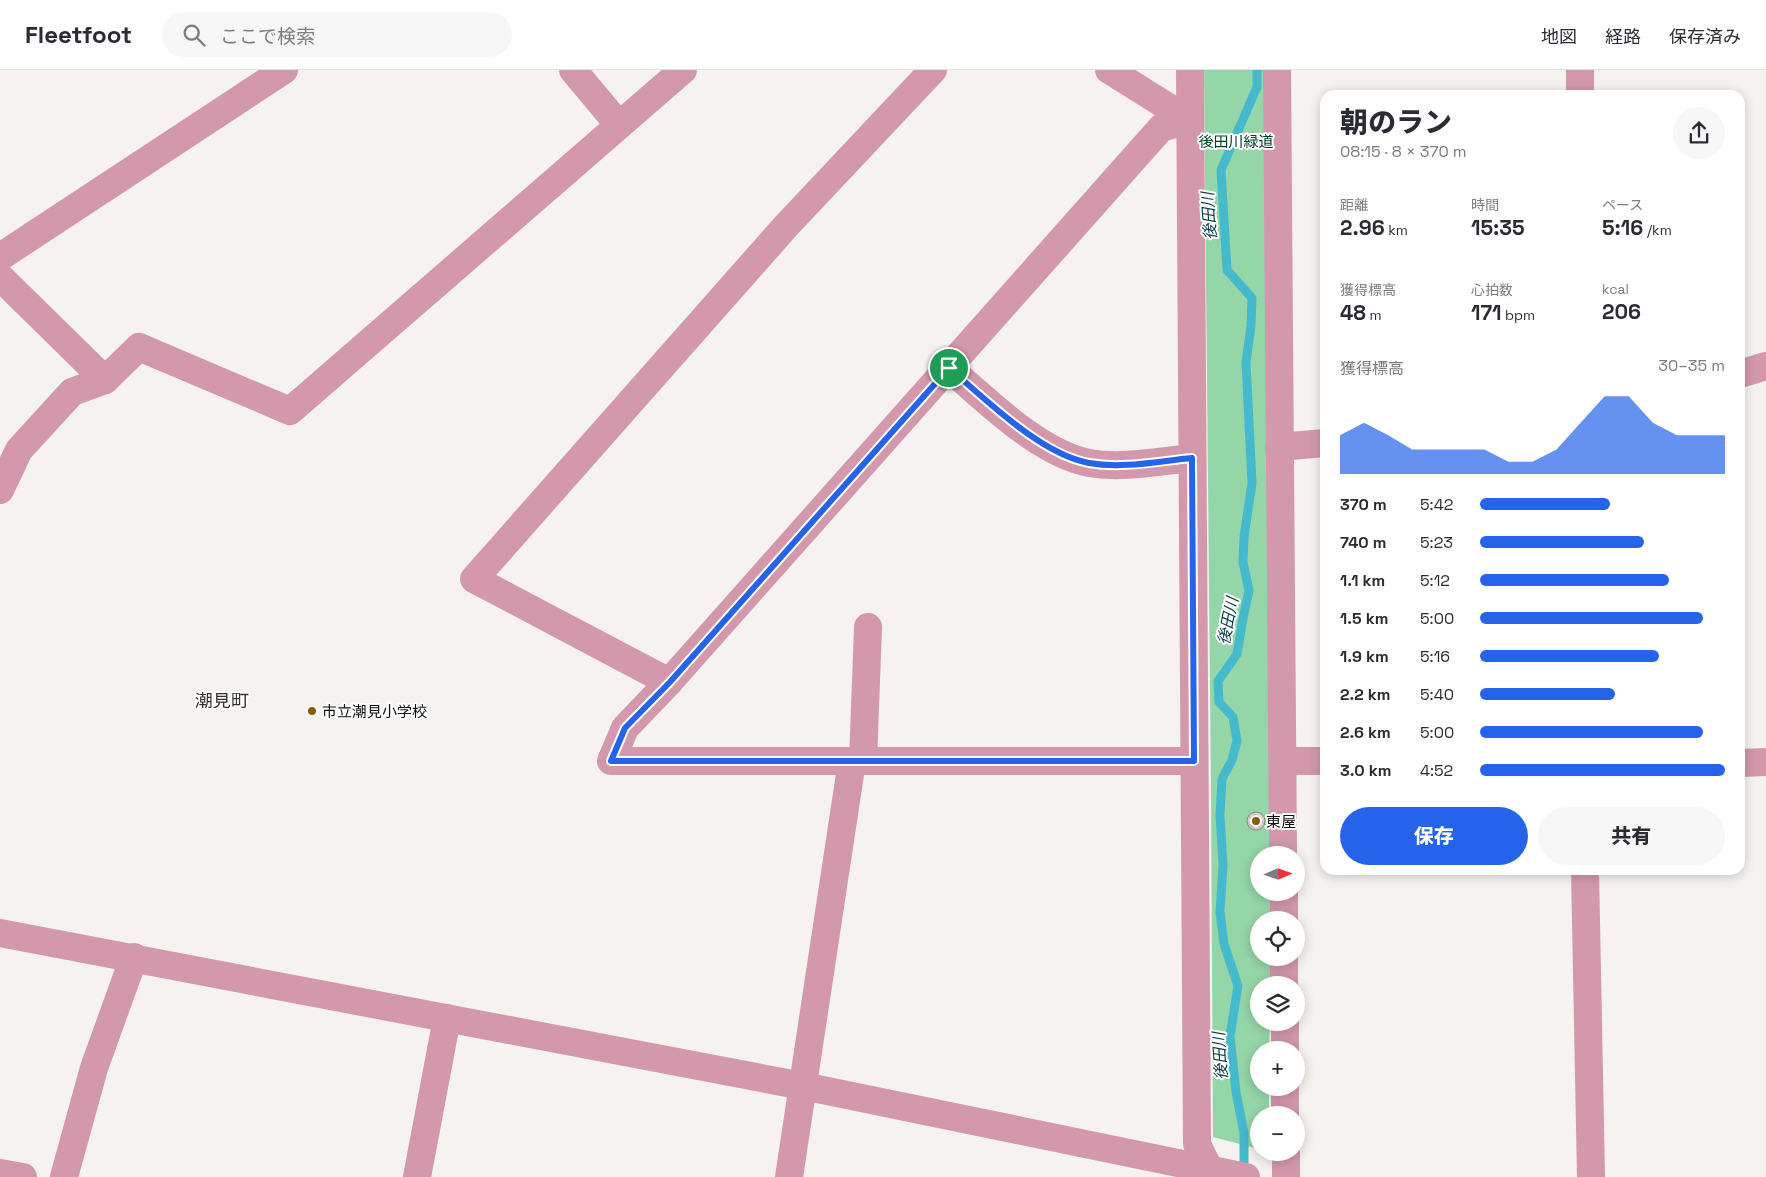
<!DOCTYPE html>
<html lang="ja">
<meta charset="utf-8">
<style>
body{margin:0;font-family:"Space Grotesk","Noto Sans JP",sans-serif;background:#f7f7f7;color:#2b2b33;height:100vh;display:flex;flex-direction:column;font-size:19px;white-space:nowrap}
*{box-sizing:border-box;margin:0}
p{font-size:16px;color:#7c7c81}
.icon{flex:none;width:28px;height:28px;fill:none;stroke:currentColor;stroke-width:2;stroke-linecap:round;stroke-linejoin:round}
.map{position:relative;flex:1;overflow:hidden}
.drawer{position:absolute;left:1320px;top:20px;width:425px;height:785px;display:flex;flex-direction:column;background:#fff;border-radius:15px;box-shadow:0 2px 12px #0003}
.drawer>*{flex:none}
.needle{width:32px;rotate:88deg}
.controls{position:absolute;left:1250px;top:776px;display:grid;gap:10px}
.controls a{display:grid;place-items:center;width:55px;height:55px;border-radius:50%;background:#fff;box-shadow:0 2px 12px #0003;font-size:25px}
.pin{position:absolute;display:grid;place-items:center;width:42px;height:42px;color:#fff;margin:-21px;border:2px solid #fff;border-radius:50%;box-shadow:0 1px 5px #0007}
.round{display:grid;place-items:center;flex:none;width:52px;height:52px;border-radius:26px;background:#f7f7f7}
.headline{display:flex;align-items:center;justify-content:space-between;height:85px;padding:0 20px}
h1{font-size:28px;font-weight:800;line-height:38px}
.figures{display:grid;grid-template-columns:repeat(3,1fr);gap:8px;height:85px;padding:5px 20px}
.figures div{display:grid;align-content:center}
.figures b{font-size:21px;font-weight:800}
.figures small{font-size:14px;font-weight:400}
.figures p{font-size:14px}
.chart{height:140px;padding:10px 20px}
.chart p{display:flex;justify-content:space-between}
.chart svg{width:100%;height:90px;margin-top:5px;fill:#2563eb;opacity:.7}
.primary-button{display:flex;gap:10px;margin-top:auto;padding:10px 20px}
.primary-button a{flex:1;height:58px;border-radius:30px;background:#2563eb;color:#fff;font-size:20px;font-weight:800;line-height:58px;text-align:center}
.primary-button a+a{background:#f7f7f7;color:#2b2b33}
ul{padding:0 20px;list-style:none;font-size:16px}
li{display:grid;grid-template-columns:80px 60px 1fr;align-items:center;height:38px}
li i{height:12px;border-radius:6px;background:#2563eb}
header{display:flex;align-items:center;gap:30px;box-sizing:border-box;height:70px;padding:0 25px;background:#fff;border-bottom:1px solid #e1e1e2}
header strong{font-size:24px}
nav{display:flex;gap:28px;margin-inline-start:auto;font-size:18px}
.search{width:350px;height:45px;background:#f7f7f7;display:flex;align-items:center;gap:12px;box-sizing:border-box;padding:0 18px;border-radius:28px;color:#7c7c81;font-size:19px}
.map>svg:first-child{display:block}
.park{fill:#95d6a8}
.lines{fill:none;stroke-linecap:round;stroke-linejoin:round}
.stream{stroke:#46bacd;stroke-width:9}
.building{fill:url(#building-back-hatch);stroke:#8b8785}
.minor{stroke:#d398ac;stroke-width:28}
.route-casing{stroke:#fff;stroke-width:10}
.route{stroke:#2563eb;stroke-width:6}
.poi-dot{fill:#905910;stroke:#fff;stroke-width:2}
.labels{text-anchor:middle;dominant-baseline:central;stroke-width:4;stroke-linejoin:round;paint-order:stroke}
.park-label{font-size:15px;fill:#044121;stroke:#fff}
.poi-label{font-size:15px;fill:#0f0e0d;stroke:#fff;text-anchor:start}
.water-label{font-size:16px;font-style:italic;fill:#0c414a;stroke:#fff}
.quarter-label{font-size:18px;fill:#353230;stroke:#fff}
</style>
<header>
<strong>Fleetfoot</strong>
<div class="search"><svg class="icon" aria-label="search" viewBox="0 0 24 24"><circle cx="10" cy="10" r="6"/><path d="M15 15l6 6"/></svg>ここで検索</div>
<nav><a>地図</a><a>経路</a><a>保存済み</a></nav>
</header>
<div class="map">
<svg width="1766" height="1107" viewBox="0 0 1766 1107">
<defs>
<pattern id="building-back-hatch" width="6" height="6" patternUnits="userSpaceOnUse" patternTransform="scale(1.25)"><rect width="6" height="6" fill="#d8d4d1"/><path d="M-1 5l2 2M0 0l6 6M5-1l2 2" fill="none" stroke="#b8b5b2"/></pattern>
</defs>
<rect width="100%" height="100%" fill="#f6f2ef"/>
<polygon class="park" points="1204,0 1267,0 1270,785 1259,785 1259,822 1270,823 1270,850 1259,850 1259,888 1270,888 1270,915 1259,915 1259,952 1270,953 1269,980 1259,980 1259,1018 1269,1018 1269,1045 1259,1045 1259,1079 1213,1067 1211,721"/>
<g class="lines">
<polyline class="stream" points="1244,1102 1244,1063 1236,1022 1230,966 1238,916 1224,874 1220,842 1223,795 1220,745 1222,709 1232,690 1237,671 1233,647 1219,632 1218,611 1237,584 1243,548 1249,521 1243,492 1244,467 1252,413 1246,292 1251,256 1252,228 1227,200 1221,100 1257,17 1257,0"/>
</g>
<circle class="building" cx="1256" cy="751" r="9"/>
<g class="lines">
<g class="minor">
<polyline points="573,0 619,55"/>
<polyline points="933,0 786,156 474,509 669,612 625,658 611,691 1194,691"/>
<polyline points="1190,0 1197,1074 1209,1099 1209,1107"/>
<polyline points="1277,0 1283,785"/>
<polyline points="1580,0 1580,25"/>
<polyline points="0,187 284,0"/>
<polyline points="0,207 105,310 72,322 19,380 0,420"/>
<path d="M 949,298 C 986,330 1040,384 1089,393 C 1123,399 1159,391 1192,388"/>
<polyline points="1740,304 1766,296"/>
<polyline points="105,310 139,277 290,341 683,0"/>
<polyline points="1279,377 1325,373"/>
<polyline points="669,612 1161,58 1189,50 1109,0"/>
<polyline points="863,691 868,557"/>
<polyline points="1283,691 1325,691"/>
<polyline points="1740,693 1766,692"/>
<polyline points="1585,800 1591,1107"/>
<polyline points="1284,822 1284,850"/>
<polyline points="0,863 803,1016 1246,1107"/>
<polyline points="1284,888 1284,915"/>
<polyline points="1285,952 1285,980"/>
<polyline points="1285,1018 1285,1045"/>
<polyline points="1286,1082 1286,1107"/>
<polyline points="0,1103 23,1107"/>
<polyline points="64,1107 94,998 134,887"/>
<polyline points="417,1107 447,948"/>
<polyline points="789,1107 852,691"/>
</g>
</g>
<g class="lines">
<defs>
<path id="route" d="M 949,298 C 987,330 1040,384 1089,393 C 1123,399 1159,391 1192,388 L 1194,691 L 611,691 L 625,658 L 670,612 Z"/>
</defs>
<use href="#route" class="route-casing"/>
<use href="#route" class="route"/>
</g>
<g class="poi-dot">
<circle cx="312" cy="641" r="5"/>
<circle cx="1256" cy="751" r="5"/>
</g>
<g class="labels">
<g class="park-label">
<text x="1236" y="71">後田川緑道</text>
</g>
<g class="poi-label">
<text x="322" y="641">市立潮見小学校</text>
<text x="1266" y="751">東屋</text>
</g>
<g class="water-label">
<text transform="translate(1209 146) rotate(-94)">後田川</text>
<text transform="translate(1228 551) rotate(-79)">後田川</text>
<text transform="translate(1220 986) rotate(-94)">後田川</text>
</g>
<g class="quarter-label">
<text x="222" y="630">潮見町</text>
</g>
</g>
</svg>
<div class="controls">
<a><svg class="needle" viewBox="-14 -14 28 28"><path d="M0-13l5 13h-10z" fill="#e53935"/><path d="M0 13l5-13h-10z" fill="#7c7c81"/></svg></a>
<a><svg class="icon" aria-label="locate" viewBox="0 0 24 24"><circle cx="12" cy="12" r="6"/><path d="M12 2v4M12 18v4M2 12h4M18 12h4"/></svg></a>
<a><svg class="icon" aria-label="layers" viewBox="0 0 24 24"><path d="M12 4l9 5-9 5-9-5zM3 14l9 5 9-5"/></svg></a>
<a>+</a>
<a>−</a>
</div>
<div class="pin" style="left:949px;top:298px;background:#1e9e55"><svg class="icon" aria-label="arrive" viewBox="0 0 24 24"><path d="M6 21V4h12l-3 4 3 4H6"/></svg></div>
<section class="drawer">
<div class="headline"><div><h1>朝のラン</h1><p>08:15 · 8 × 370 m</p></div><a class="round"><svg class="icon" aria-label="share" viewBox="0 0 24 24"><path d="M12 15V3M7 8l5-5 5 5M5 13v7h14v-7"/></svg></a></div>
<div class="figures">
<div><p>距離</p><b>2.96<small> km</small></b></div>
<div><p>時間</p><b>15:35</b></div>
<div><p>ペース</p><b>5:16<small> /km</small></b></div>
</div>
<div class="figures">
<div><p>獲得標高</p><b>48<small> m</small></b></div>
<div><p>心拍数</p><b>171<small> bpm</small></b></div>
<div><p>kcal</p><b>206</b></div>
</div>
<div class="chart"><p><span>獲得標高</span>30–35 m</p>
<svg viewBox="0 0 160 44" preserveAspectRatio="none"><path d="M0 44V25L10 19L20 25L30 32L40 32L50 32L60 32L70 38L80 38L90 32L100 19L110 6L120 6L130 19L140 25L150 25L160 25V44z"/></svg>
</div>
<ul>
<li><b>370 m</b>5:42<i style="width:53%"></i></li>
<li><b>740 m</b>5:23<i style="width:67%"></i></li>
<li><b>1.1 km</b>5:12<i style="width:77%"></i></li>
<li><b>1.5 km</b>5:00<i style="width:91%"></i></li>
<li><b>1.9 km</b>5:16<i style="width:73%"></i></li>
<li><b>2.2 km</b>5:40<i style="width:55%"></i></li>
<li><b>2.6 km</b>5:00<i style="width:91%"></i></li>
<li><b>3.0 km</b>4:52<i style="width:100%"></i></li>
</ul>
<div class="primary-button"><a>保存</a><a>共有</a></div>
</section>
</div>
